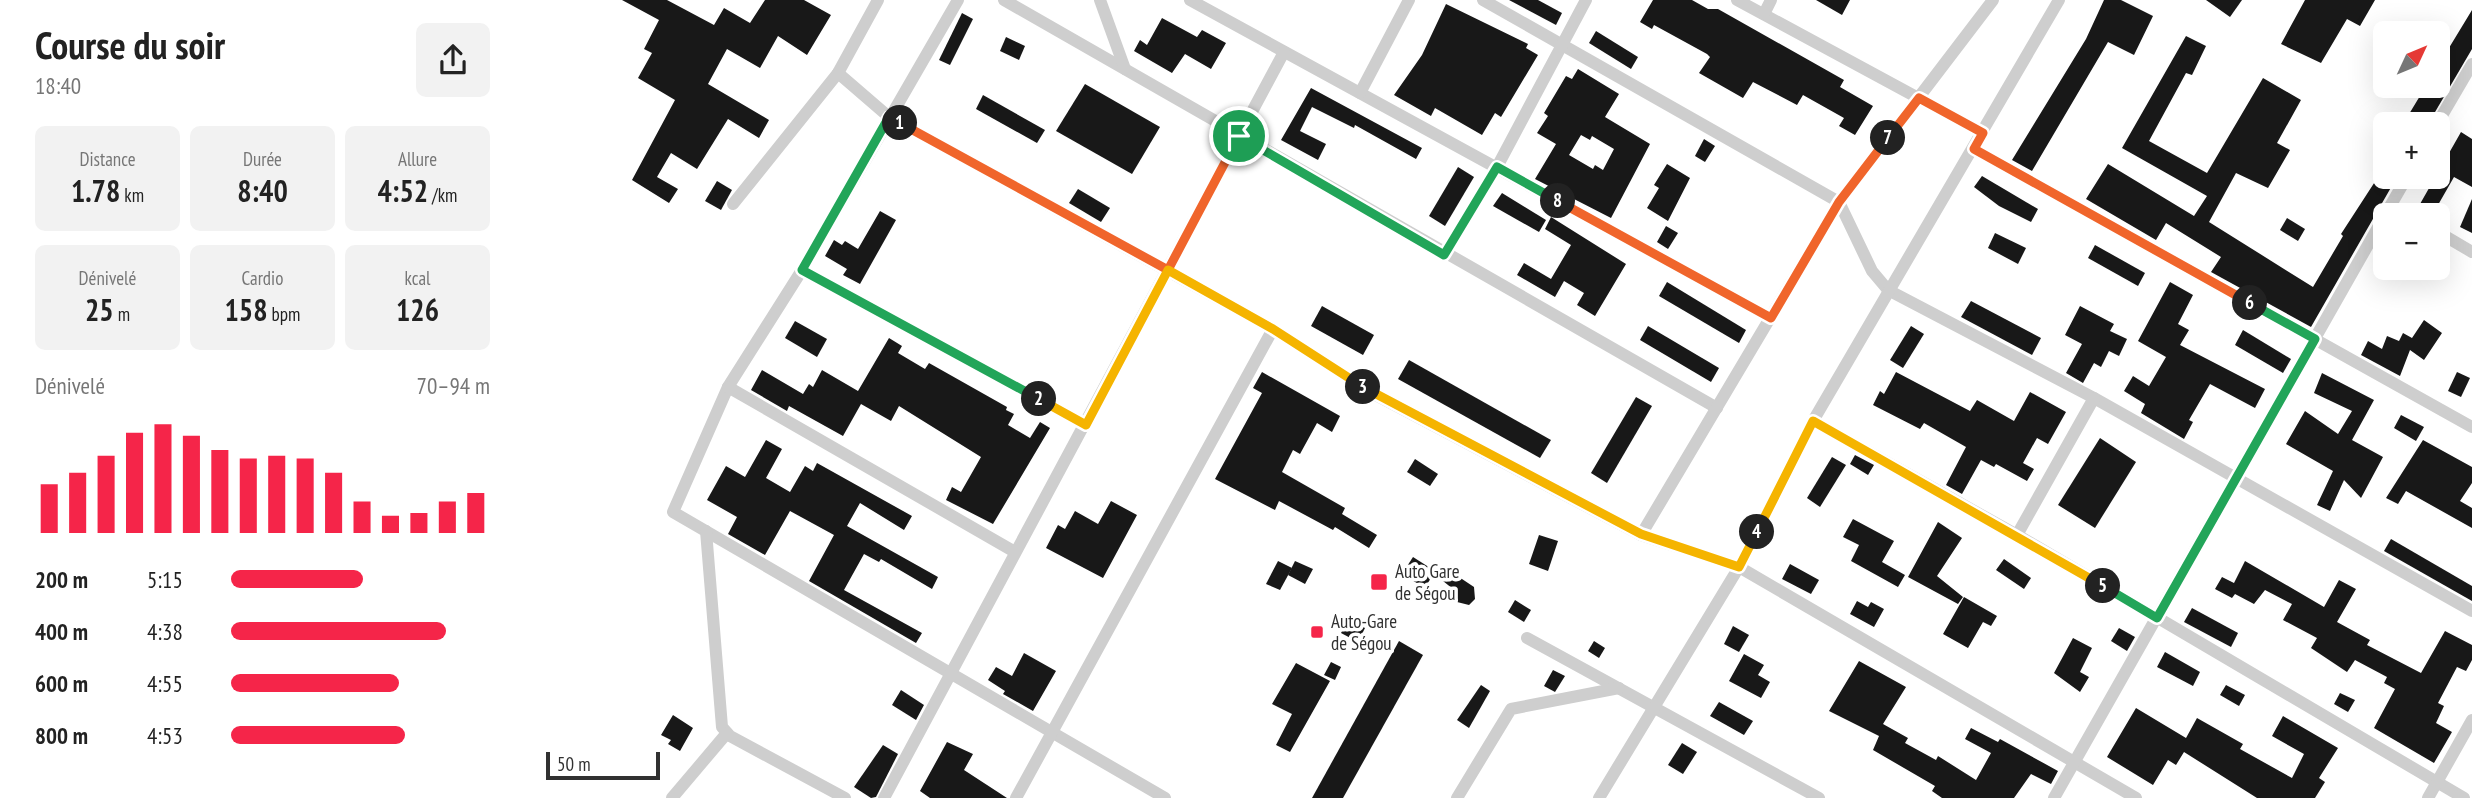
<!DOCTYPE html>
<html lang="fr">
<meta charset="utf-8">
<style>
body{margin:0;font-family:"PT Sans Narrow",sans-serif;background:#f2f2f2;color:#222;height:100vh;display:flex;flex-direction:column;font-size:26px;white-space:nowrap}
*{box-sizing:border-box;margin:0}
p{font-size:23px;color:#767676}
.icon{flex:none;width:38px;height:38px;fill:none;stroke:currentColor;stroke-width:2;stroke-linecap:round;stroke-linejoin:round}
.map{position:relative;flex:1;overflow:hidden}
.side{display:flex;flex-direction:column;background:#fff;width:525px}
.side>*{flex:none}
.needle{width:46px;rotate:46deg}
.buttons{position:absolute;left:1848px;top:21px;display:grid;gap:14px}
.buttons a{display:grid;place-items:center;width:77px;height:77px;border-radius:10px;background:#fff;box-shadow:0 7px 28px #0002;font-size:35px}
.scale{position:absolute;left:21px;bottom:18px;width:114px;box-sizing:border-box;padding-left:7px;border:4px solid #313131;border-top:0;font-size:19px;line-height:24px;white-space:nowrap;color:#313131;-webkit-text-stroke:5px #fff;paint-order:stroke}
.pin{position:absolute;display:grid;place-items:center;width:60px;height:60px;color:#fff;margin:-30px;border:4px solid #fff;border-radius:50%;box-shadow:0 2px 7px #0007}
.km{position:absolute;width:35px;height:35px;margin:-18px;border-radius:50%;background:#222;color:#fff;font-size:19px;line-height:35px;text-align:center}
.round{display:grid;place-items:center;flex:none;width:74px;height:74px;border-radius:10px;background:#f2f2f2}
.headline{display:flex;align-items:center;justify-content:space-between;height:119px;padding:0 35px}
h1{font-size:38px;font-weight:600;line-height:52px}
.metrics{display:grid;grid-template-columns:repeat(3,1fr);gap:10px;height:119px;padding:7px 35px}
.metrics div{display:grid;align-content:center;border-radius:10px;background:#f2f2f2;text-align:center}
.metrics b{font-size:30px;font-weight:600}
.metrics small{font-size:19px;font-weight:400}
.metrics p{font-size:19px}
.chart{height:196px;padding:14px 35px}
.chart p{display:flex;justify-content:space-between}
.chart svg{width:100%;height:126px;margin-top:7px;stroke:#f52549;stroke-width:6}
ul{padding:0 35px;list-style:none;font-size:23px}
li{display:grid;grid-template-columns:112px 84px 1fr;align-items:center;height:52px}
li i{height:18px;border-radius:9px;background:#f52549}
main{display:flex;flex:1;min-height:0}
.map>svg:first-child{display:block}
.building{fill:#181818;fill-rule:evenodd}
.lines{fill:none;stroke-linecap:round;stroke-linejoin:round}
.street{stroke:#cecece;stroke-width:12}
.split-1-casing{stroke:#fff;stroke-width:14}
.split-2-casing{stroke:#fff;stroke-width:14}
.split-3-casing{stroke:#fff;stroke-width:14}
.split-4-casing{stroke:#fff;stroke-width:14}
.split-5-casing{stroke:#fff;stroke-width:14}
.split-6-casing{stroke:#fff;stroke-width:14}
.split-7-casing{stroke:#fff;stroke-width:14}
.split-8-casing{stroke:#fff;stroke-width:14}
.split-9-casing{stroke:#fff;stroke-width:14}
.split-1{stroke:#f0652b;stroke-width:9}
.split-2{stroke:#22a559;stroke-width:9}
.split-3{stroke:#f5b400;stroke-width:9}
.split-4{stroke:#f5b400;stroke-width:9}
.split-5{stroke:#f5b400;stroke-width:9}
.split-6{stroke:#22a559;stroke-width:9}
.split-7{stroke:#f0652b;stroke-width:9}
.split-8{stroke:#f0652b;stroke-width:9}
.split-9{stroke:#22a559;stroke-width:9}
.poi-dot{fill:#f52549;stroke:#fff;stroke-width:2.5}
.labels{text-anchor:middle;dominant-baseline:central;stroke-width:7;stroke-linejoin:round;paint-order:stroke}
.poi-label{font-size:19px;fill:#313131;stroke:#fff;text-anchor:start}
</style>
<main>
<section class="side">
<div class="headline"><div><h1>Course du soir</h1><p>18:40</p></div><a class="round"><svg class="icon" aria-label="share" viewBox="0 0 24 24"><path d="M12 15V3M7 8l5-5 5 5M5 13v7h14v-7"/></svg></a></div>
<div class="metrics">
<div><p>Distance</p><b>1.78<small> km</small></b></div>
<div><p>Durée</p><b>8:40</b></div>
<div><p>Allure</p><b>4:52<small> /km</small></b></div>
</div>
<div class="metrics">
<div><p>Dénivelé</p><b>25<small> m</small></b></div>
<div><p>Cardio</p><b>158<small> bpm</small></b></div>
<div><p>kcal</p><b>126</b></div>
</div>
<div class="chart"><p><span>Dénivelé</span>70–94 m</p>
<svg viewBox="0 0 160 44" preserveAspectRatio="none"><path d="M5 44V27M15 44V23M25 44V17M35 44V9M45 44V6M55 44V10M65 44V15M75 44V18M85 44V17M95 44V18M105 44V23M115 44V33M125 44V38M135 44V37M145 44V33M155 44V30"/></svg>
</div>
<ul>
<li><b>200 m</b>5:15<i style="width:51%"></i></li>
<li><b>400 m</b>4:38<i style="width:83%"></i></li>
<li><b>600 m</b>4:55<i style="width:65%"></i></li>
<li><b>800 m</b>4:53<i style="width:67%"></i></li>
</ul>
</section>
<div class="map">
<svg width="1947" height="798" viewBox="0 0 1947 798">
<rect width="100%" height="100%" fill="#fff"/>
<g class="building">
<polygon points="97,0 142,0 189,25 199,8 225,23 240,0 279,0 306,15 282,55 253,36 235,68 202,49 183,84 244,120 234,138 203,119 172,169 146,153 132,177 153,189 144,203 107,180 150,100 113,78 127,53 119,49 134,20"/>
<polygon points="984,0 1013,0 1037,13 1031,25"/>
<polygon points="1128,0 1167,0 1183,9 1193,9 1319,80 1315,87 1348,106 1330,135 1314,126 1319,118 1278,95 1272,105 1228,82 1218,98 1174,73 1185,57 1182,54 1129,25 1127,29 1115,22"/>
<polygon points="1291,0 1325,0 1317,15"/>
<polygon points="1579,0 1596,0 1628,16 1609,55 1583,42 1507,171 1487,160 1561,39"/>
<polygon points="1681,0 1717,0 1705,17"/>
<polygon points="1780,0 1850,0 1835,26 1822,19 1796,63 1756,44"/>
<polygon points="921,4 1003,44 1001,48 1013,55 976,117 970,113 957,135 910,108 906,116 869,95 897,55"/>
<polygon points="1947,10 1947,49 1903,124 1878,124 1901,86 1913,86 1913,66"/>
<polygon points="437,13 448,19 425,65 414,60"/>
<polygon points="637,18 672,37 677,30 701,43 686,69 660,54 647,73 609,51 615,40 622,45"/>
<polygon points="1071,31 1113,57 1106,69 1064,43"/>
<polygon points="1661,36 1681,46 1667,75 1661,73 1624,141 1682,173 1738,78 1776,100 1752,143 1765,150 1743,188 1711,173 1684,222 1788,287 1818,236 1816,234 1853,177 1872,177 1786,327 1686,272 1696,257 1641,223 1631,240 1561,199 1583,164 1669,216 1682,196 1597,148"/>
<polygon points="481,37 500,46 494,60 475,51"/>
<path d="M 1053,69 L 1094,94 L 1080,117 L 1125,144 L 1086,218 L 1010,179 L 1031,144 L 1012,133 L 1023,116 L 1019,113 L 1041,76 L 1047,79 ZM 1056,135 L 1065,140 L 1067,136 L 1089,149 L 1078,170 L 1070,165 L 1068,169 L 1044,155 Z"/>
<polygon points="560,84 635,127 607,174 531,131"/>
<polygon points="786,88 897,148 891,159 830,125 829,128 787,107 775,131 801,144 793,160 756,140"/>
<polygon points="458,95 520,130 512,143 451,109"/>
<polygon points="1936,132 1947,139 1947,187 1929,177 1909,212 1895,204"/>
<polygon points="1179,139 1190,146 1180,162 1170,156"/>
<polygon points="1142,164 1165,178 1143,221 1122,208 1134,188 1129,185"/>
<polygon points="933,167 949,177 920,226 904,216"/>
<polygon points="1457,176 1513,209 1506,222 1474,206 1449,187"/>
<polygon points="192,181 207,190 196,210 180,201"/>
<polygon points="553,189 585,208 576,222 544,203"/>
<polygon points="977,193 1021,220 1014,232 968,206"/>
<polygon points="1947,199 1947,233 1935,227"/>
<polygon points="355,211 371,220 335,284 318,275 322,269 300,256 309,240 317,245 320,241 333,249"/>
<polygon points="1026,217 1101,264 1070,316 1052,305 1059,293 1039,281 1030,297 992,275 999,263 1026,279 1046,245 1020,229"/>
<polygon points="1762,218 1780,229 1773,241 1755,230"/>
<polygon points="1141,226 1153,233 1143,249 1132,242"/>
<polygon points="1470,233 1501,248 1493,264 1463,248"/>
<polygon points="1570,245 1620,273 1613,286 1563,258"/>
<polygon points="1142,282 1221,330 1214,343 1134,296"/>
<polygon points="1645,282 1668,295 1653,324 1664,330 1655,345 1740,389 1730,408 1685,384 1664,420 1668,422 1659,439 1616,413 1620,404 1599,391 1608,376 1624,386 1641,357 1613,341"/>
<polygon points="1446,301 1516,338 1507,355 1436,317"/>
<polygon points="797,306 849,335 838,355 786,326"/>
<polygon points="1555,306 1589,324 1585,331 1602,339 1594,356 1584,351 1576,367 1569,363 1558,383 1541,373 1557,344 1540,335"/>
<polygon points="1899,320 1917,333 1899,360 1885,350 1875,376 1836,355 1843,341 1857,349 1862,336 1874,341 1878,333 1887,338"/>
<polygon points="270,321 302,339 292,357 260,338"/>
<polygon points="1123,326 1194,368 1186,382 1115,340"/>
<polygon points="1386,326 1399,334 1378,368 1365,360"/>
<polygon points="1718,330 1766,359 1758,373 1710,345"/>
<polygon points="364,338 377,346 373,353 400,369 404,363 482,407 481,410 489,414 483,425 505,438 515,422 525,428 468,524 421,500 427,487 436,492 456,457 374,406 366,421 336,404 318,436 264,406 262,411 226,390 237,370 278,394 284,384 288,387 297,370 333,391"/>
<polygon points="884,360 1026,440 1015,458 873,379"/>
<polygon points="737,372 815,416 807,432 792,423 775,454 768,450 757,472 820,508 817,514 852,535 844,548 810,527 808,530 754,501 750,510 690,479 737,393 728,388"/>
<polygon points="1371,372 1445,411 1452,400 1489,421 1505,392 1541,412 1523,444 1512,438 1498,463 1509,469 1502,481 1471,464 1469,467 1456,460 1437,494 1421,485 1441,447 1399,423 1395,429 1348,405 1355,391 1359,394"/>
<polygon points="1932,372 1945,378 1936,397 1923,391"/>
<polygon points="1797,373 1849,400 1827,440 1858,457 1836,498 1819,480 1805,511 1792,505 1808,471 1761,444 1780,411 1813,434 1827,411 1789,393"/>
<polygon points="1111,397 1127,406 1082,483 1066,473"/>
<polygon points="1876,415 1899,427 1891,441 1869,428"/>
<polygon points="1575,438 1611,462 1570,528 1533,505"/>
<polygon points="241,440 257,449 241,478 265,492 280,466 288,471 292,463 387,516 379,530 335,503 322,526 413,577 407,589 356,559 354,562 339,554 319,590 397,633 391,643 284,581 309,535 265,511 240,555 203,534 212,517 182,500 201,466 220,477"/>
<polygon points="1898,440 1947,467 1947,483 1935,501 1947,508 1947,528 1881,491 1873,504 1861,498"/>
<polygon points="1330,455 1349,465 1343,475 1325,464"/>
<polygon points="1307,457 1321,465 1295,507 1282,498"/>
<polygon points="890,459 913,474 905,486 882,472"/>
<polygon points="586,501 612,515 578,578 521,548 533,525 540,529 550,511 573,524"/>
<polygon points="1328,519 1369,541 1357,562 1380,575 1373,587 1326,561 1334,545 1318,537"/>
<polygon points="1413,522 1437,538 1412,576 1438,597 1433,604 1383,577"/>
<polygon points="1014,535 1033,541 1023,571 1004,564"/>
<polygon points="1866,539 1947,586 1947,601 1859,551"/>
<polygon points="888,557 910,571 900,588 877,574"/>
<polygon points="1479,559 1506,578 1499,589 1471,570"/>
<polygon points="753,561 767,568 755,590 741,584"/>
<polygon points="770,561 788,569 780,584 763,575"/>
<polygon points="1720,561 1799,607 1814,580 1831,589 1812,622 1845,640 1842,645 1896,673 1920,631 1947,645 1947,660 1941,671 1932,667 1913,703 1919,706 1911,723 1927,732 1909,763 1849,728 1870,689 1859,683 1862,677 1830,660 1822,672 1786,648 1792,638 1758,620 1767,604 1740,590 1729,604 1710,594 1707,598 1690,589 1697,577 1709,583"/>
<polygon points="1265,564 1294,580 1286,594 1257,579"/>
<polygon points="925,571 949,587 950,599 944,605 932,602 928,589 918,581"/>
<polygon points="1439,597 1472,616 1466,626 1458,622 1443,648 1418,634"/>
<polygon points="990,600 1006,610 999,622 983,612"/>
<polygon points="1332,601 1343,607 1346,602 1359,609 1349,627 1325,614"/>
<polygon points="1667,608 1713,633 1706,647 1659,622"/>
<polygon points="823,620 840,628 833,642 816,633"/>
<polygon points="1208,626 1224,635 1214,652 1199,644"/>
<polygon points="1594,628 1610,637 1602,651 1586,641"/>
<polygon points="1548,638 1567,648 1555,672 1564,677 1555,692 1529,673"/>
<polygon points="874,641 898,655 818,798 787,798"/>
<polygon points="1069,641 1080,648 1074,658 1063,651"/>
<polygon points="1640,652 1675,672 1668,686 1632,667"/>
<polygon points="499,653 531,671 508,711 478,694 480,691 463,680 471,667 487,676"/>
<polygon points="1219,654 1239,665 1233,675 1245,682 1236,698 1204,681"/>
<polygon points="1334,661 1381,687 1358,724 1383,738 1380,743 1411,760 1413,756 1451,780 1466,753 1440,739 1446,728 1473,742 1475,739 1533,771 1526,784 1506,774 1489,798 1417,798 1407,791 1410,786 1348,750 1354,736 1304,711"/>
<polygon points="806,662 816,667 810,680 799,675"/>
<polygon points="771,663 805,681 765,752 751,745 767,714 747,704"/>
<polygon points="1028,670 1040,676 1030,692 1019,686"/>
<polygon points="956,685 965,691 944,728 932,720"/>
<polygon points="1701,685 1720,695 1714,706 1695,695"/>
<polygon points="376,690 399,705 391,720 367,705"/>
<polygon points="1815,693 1830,700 1823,712 1809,704"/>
<polygon points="1194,702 1228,721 1219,735 1185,716"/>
<polygon points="1611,708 1661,738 1672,718 1718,744 1715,749 1767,778 1779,754 1747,736 1758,716 1813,748 1794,778 1800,782 1790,798 1732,798 1659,752 1651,765 1643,760 1628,785 1582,757"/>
<polygon points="148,715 168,728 155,751 143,744 146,740 136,735"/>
<polygon points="422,742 448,754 439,770 482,798 405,798 395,791"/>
<polygon points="1157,743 1172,752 1158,774 1143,765"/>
<polygon points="358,745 373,754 351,797 346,798 329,787"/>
</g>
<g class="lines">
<g class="street">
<polyline points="433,0 277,270 203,387 148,512 640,798"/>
<polyline points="479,0 1192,408"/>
<polyline points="575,0 600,69"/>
<polyline points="665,0 1246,318"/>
<polyline points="958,0 1314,202 1347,271 1363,290 1569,398 1947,611"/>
<polyline points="1212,0 1458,133"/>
<polyline points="1239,14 1246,0"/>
<polyline points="313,73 364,117 748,329 843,391 1116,535 1214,567 1611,798"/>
<polyline points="835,93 884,0"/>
<polyline points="1912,124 1947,64"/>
<polyline points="1449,149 1947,427"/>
<polyline points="208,204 313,73 353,0"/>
<polyline points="1866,205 1883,215"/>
<polyline points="1860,215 1882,177"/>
<polyline points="1913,232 1947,252"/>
<polyline points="919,255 972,167 1061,0"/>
<polyline points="277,270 561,425"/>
<polyline points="203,387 490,552"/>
<polyline points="1288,421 1492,535 1939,798"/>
<polyline points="181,531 197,727 205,736 320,798"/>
<polyline points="1116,535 1314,202 1468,0"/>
<polyline points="1492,535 1569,398"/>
<polyline points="1002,638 1294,798"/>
<polyline points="147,798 202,733"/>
<polyline points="359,798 759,52"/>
<polyline points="491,798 748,329"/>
<polyline points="932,798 986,709 1094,688"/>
<polyline points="1074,798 1214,567 1288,421 1534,0"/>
<polyline points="1529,798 1860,215"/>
<polyline points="1903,798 1947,720"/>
</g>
</g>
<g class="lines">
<defs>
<polyline id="split-1" points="375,123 643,270 714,136"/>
<polyline id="split-2" points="375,123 364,117 277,270 514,399"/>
<polyline id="split-3" points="514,399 561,425 643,270 748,329 838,387"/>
<polyline id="split-4" points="838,387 1116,534 1214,567 1232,532"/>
<polyline id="split-5" points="1232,532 1288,421 1578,586"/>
<polyline id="split-6" points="1578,586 1632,618 1790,339 1725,303"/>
<polyline id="split-7" points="1363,138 1394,98 1458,133 1449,149 1725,303"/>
<polyline id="split-8" points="1033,201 1246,318 1314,202 1363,138"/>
<polyline id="split-9" points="714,136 919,255 972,167 1033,201"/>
</defs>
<use href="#split-1" class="split-1-casing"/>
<use href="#split-2" class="split-2-casing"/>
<use href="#split-3" class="split-3-casing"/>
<use href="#split-4" class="split-4-casing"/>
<use href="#split-5" class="split-5-casing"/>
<use href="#split-6" class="split-6-casing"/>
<use href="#split-7" class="split-7-casing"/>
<use href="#split-8" class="split-8-casing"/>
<use href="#split-9" class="split-9-casing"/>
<use href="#split-1" class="split-1"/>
<use href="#split-2" class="split-2"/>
<use href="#split-3" class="split-3"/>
<use href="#split-4" class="split-4"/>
<use href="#split-5" class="split-5"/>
<use href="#split-6" class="split-6"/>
<use href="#split-7" class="split-7"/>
<use href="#split-8" class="split-8"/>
<use href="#split-9" class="split-9"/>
</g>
<g class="poi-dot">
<rect x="845" y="573" width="18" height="18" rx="3.5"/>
<rect x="785" y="625" width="14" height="14" rx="3.5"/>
</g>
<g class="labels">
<g class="poi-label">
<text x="870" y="571">Auto Gare<tspan x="870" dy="22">de Ségou</tspan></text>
<text x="806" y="621">Auto-Gare<tspan x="806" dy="22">de Ségou</tspan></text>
</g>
</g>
</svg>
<div class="buttons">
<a><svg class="needle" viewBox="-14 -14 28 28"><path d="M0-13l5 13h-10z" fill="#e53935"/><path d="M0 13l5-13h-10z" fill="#767676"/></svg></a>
<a>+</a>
<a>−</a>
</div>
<div class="scale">50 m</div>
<div class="pin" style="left:714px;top:136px;background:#1e9e55"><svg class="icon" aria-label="arrive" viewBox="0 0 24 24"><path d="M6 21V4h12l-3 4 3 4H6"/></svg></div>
<b class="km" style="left:375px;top:123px">1</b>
<b class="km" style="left:514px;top:399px">2</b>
<b class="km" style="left:838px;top:387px">3</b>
<b class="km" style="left:1232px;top:532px">4</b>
<b class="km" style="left:1578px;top:586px">5</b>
<b class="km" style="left:1725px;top:303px">6</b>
<b class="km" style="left:1363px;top:138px">7</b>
<b class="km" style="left:1033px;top:201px">8</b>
</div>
</main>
